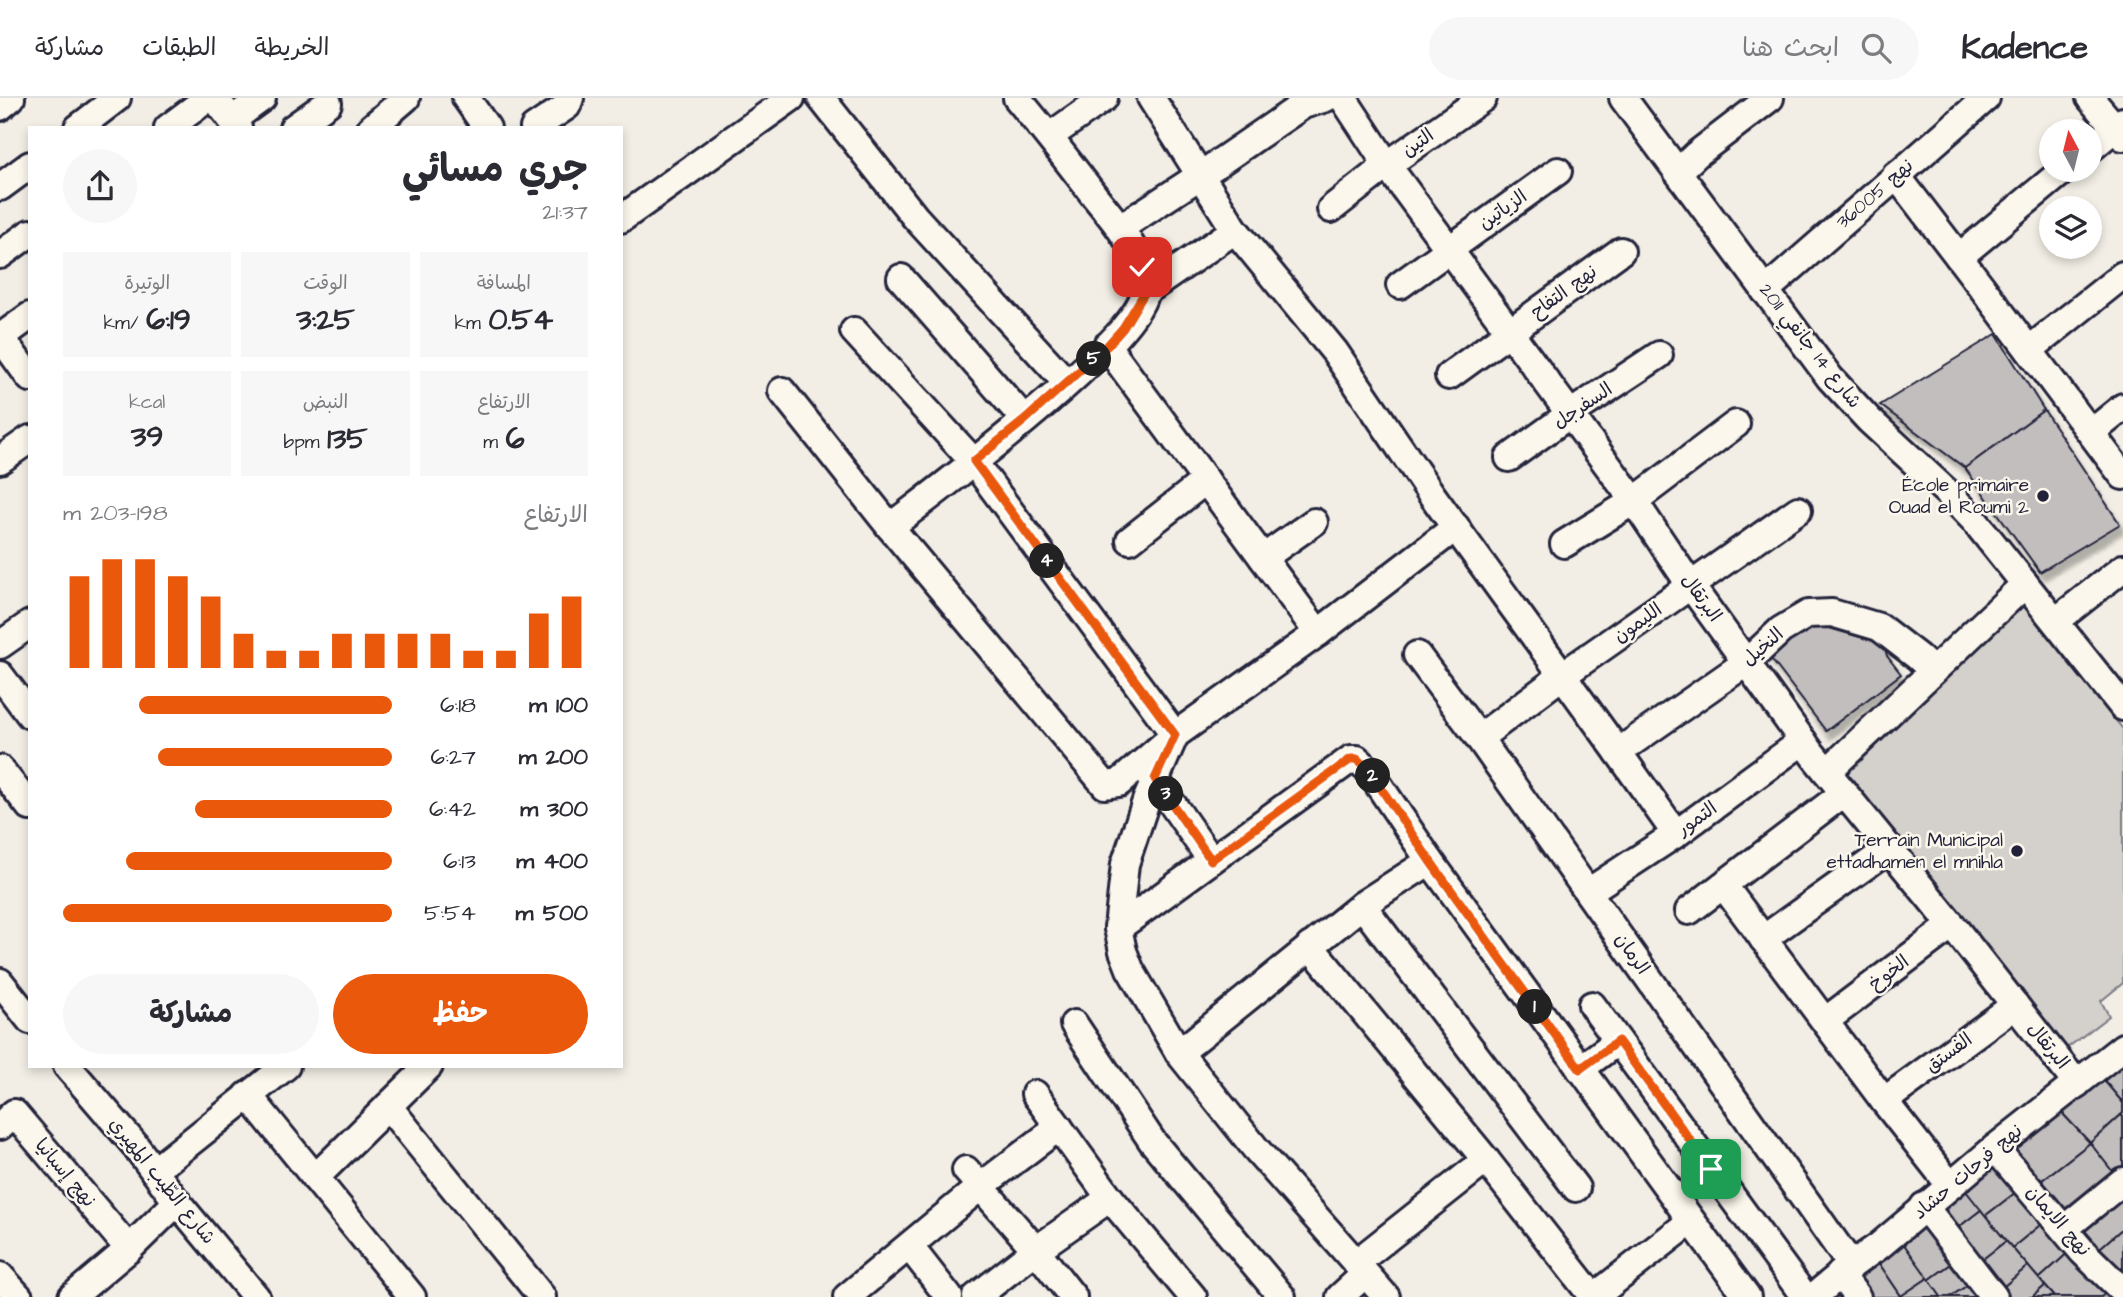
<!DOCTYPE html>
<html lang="ar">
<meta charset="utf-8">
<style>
body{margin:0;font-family:"Architects Daughter","Playpen Sans Arabic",sans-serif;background:#f7f7f7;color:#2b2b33;direction:rtl;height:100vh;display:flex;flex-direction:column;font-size:26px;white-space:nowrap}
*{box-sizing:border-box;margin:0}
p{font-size:23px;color:#7c7c81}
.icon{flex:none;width:38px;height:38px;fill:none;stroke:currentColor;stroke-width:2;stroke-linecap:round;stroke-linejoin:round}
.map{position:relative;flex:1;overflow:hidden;direction:ltr}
.sheet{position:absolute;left:28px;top:28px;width:595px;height:942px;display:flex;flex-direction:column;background:#fff;border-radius:0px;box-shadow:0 4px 10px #0003;direction:rtl}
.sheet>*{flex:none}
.needle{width:46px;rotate:353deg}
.tools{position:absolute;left:2039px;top:21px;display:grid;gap:14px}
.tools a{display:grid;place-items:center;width:63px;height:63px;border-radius:50%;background:#fff;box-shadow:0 4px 10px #0003;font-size:35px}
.pin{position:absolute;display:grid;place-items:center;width:60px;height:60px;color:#fff;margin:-30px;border-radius:14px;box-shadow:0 4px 10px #0006}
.km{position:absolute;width:35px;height:35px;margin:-18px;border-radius:50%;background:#222;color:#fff;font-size:19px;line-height:35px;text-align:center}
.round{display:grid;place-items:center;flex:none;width:74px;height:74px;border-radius:37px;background:#f7f7f7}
.overview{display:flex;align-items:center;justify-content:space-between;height:119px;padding:0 35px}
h1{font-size:38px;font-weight:700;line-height:52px}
.figures{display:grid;grid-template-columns:repeat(3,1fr);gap:10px;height:119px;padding:7px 35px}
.figures div{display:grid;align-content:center;border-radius:0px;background:#f7f7f7;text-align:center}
.figures b{font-size:30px;font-weight:700}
.figures small{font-size:19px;font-weight:400}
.figures p{font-size:19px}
.chart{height:196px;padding:14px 35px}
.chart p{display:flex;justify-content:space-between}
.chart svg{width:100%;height:126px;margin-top:7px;stroke:#ea580c;stroke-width:6}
.primary-button{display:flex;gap:14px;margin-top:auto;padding:14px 35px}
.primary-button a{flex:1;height:80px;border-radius:42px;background:#ea580c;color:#fff;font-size:28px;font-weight:700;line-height:80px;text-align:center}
.primary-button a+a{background:#f7f7f7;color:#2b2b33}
ul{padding:0 35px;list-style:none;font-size:23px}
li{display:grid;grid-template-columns:112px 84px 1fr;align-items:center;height:52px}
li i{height:18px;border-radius:9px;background:#ea580c}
header{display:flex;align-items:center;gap:42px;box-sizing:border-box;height:98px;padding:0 35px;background:#fff;border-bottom:2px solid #e1e1e2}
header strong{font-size:33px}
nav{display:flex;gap:38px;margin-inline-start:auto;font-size:24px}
.search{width:490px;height:63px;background:#f7f7f7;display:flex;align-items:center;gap:18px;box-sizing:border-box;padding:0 24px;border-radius:38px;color:#7c7c81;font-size:26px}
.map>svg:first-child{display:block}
.green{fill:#d4d1cc;stroke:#7b7a84;stroke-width:2}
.building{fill:#c2bebe;stroke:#22223b;stroke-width:2;filter:url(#shadow)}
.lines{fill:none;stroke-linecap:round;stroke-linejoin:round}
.minor-casing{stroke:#22223b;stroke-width:32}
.minor{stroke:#fbf7ec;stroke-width:26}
.route-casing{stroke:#fff;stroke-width:14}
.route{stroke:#ea580c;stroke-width:9}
.poi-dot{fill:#22223b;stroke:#fbf7ec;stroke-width:2.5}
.labels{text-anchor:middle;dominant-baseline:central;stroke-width:5;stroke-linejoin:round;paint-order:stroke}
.street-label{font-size:19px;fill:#22223b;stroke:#fbf7ec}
.poi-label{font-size:19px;fill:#22223b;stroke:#fbf7ec;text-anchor:end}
</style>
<header>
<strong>Kadence</strong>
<div class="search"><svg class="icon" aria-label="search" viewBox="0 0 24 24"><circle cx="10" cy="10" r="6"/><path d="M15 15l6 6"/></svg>ابحث هنا</div>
<nav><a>الخريطة</a><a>الطبقات</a><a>مشاركة</a></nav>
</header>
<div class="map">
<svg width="2123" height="1199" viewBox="0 0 2123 1199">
<defs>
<filter id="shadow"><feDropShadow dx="4.5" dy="8" stdDeviation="2" flood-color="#0004"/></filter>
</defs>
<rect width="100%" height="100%" fill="#f2eee5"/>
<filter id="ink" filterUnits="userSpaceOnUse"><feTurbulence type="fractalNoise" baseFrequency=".0143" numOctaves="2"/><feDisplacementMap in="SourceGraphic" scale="14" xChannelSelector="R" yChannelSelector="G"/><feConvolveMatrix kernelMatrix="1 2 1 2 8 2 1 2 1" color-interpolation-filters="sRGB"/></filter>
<g filter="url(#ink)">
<polygon class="green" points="2025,497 2084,584 2123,631 2123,885 2101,903 2109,918 2067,950 1841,667"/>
<g class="building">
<polygon points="1996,236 2044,312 1965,370 1880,307"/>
<polygon points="2044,312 2120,426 2040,474 1965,370"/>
<polygon points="1805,523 1884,546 1887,558 1901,576 1826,633 1765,553"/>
<polygon points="2123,960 2123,1005 2101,979"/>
<polygon points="2101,979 2123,1005 2123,1015 2090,1045 2061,1014"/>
<polygon points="2061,1014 2090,1045 2041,1083 2014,1052"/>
<polygon points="2121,1017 2123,1019 2123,1073 2116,1078 2090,1045"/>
<polygon points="2090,1045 2116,1078 2067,1116 2041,1083"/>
<polygon points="1992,1058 2019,1092 1985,1118 1958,1083"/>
<polygon points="1958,1083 1981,1112 1950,1136 1927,1106"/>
<polygon points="2019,1092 2044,1124 2012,1150 1985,1118"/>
<polygon points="2123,1098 2123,1130 2100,1150 2079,1126"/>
<polygon points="1981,1112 2006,1143 1974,1168 1950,1136"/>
<polygon points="1929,1121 1958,1161 1929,1182 1900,1141"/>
<polygon points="2044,1124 2070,1153 2039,1181 2012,1150"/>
<polygon points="2123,1130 2123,1174 2121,1175 2100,1150"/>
<polygon points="1900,1141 1928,1180 1901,1198 1874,1158"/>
<polygon points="2006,1143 2028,1168 1996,1195 1974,1168"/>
<polygon points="2070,1153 2107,1194 2101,1199 2055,1199 2039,1181"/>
<polygon points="1874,1158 1901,1198 1900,1199 1861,1199 1845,1178"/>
<polygon points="1958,1161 1974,1183 1950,1199 1941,1199 1929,1182"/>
<polygon points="2028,1168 2045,1188 2032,1199 1999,1199 1996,1195"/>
<polygon points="1928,1180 1941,1199 1900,1199 1901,1198"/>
<polygon points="1974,1183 1985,1199 1950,1199"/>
<polygon points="2045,1188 2055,1199 2032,1199"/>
</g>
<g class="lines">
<defs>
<g id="minor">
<polyline points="215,0 238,30"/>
<polyline points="466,0 487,30"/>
<polyline points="821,0 915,119 1067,285"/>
<polyline points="1151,0 1235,132 1335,254 1432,397 1618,654 1676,736"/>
<polyline points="1343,0 1387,67 1634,403 1691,488 1813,657 1952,827 2077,986"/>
<polyline points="1623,0 1830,280 1869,322 1951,398 1974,422 2123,609"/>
<polyline points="2090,0 2123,39"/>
<polyline points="0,9 11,0"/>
<polyline points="232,22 262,0"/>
<polyline points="78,30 117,0"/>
<polyline points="168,30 208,0"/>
<polyline points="293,30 328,5"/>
<polyline points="371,30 406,0"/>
<polyline points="534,30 567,8 570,0"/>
<polyline points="1050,38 1104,0"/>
<polyline points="2090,51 2123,23"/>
<polyline points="1678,74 1697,56 1770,0"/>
<polyline points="1896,77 1981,188 2123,378"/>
<polyline points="0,89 30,67"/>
<polyline points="1331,111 1387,67 1483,0"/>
<polyline points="621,121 791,0"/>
<polyline points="1120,130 1201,77 1303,7 1326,0"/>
<polyline points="0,157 30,135"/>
<polyline points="1959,159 2064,72"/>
<polyline points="901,180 1025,322"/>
<polyline points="1400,187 1558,73"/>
<polyline points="1765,193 1986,0"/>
<polyline points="1145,194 1235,132"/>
<polyline points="854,233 973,363 1175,637 1146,703 1125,766 1118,830 1123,853 1130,871 1179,955 1256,1051 1386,1199"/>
<polyline points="0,238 30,280"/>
<polyline points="1,239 30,218"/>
<polyline points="1107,248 1318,535"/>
<polyline points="2029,252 2123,177"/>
<polyline points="1449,278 1621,153"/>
<polyline points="782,293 890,429 1105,687 1119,685 1175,637 1318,535 1456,429"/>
<polyline points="2091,335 2123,309"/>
<polyline points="1509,360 1570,316 1659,257"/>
<polyline points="0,362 30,341"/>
<path d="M 890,429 C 935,394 1141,241 1145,192 C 1145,180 1141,167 1136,157 C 1125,134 1108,115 1093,96 C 1068,63 1043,31 1017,0"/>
<polyline points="1130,442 1206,382"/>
<polyline points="1564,446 1634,403 1736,326"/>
<polyline points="1263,460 1314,424"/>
<polyline points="2056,523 2123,470"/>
<polyline points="0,547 30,526"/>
<polyline points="1417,557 1479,640 1844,1157 1856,1164"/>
<polyline points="0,577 30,617"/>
<polyline points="1479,640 1563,577 1798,412"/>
<polyline points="1618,654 1747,564 1781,532 1808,516 1832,515 1879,529 1918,559 1933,573"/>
<polyline points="0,671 30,709"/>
<polyline points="1827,674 2025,486"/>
<polyline points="1155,681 1211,762"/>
<polyline points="1724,788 1884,1003 1950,1087"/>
<polyline points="1588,794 1676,736 1803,643"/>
<polyline points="1362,807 1576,1090"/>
<polyline points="1689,813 1844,695"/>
<polyline points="1118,830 1351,661 1357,661 1368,671 1430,763 1747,1199"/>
<polyline points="1763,841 1889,751"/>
<polyline points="1310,848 1486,1062 1593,1199"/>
<polyline points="0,884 30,922"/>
<polyline points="1592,907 1805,1199"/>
<polyline points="1825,923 1952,827"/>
<polyline points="1074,926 1152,1043 1282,1199"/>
<polyline points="1179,955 1362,807 1430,763"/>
<polyline points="67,968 134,1046 177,1104 256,1199"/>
<polyline points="1580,971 1618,943"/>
<polyline points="1035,996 1110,1100 1193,1199"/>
<polyline points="248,997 412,1199"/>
<polyline points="1884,1003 2015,907"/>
<polyline points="388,1008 542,1199"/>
<polyline points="0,1028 14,1015 129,1151"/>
<polyline points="1995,1050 2083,1154 2123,1193"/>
<polyline points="966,1072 1036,1152 1073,1199"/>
<polyline points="154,1073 286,968"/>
<polyline points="315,1080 429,968"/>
<polyline points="1924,1108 1994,1199"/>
<polyline points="2064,1131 2123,1083"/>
<polyline points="910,1149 949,1199"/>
<polyline points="1356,1165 1486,1062"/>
<polyline points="1840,1176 1857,1199"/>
<polyline points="0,1178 19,1199"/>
<polyline points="72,1199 129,1151 177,1104"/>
<polyline points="847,1199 981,1088 1059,1029"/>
<polyline points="976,1199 1036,1152 1110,1100"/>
<polyline points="1340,1199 1365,1176"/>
<polyline points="1594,1199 1690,1124"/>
<polyline points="1813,1199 1856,1164 1879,1148 1995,1050 2123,949"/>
</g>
</defs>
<use href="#minor" class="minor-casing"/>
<use href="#minor" class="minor"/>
</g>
</g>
<g class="lines" filter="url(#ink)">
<defs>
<polyline id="route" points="1142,169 1145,194 1123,230 1107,248 1025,322 974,363 1175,637 1155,681 1211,762 1351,661 1357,661 1368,671 1430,763 1580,971 1618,943 1711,1071"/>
</defs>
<use href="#route" class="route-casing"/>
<use href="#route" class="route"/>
</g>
<g class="poi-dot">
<circle cx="2043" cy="398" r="7"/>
<circle cx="2017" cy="753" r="7"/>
</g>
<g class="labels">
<g class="street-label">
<text transform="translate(1418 45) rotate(-35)">التين</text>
<text transform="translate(1875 96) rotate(-41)">نهج 36005</text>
<text transform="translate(1503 112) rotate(-35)">الزياتين</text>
<text transform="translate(1564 194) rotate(-36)">نهج التفاح</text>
<text transform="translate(1810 248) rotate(52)">شارع 14 جانفي 2011</text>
<text transform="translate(1583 308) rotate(-34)">السفرجل</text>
<text transform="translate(1701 500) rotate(54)">البرتقال</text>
<text transform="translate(1638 525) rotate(-35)">الليمون</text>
<text transform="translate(1763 549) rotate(-41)">النخيل</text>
<text transform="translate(1697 721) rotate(-35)">التمور</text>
<text transform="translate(1632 856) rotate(55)">الرمان</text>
<text transform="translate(1889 875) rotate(-37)">الخوخ</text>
<text transform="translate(2048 948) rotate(51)">البرتقال</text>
<text transform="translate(1949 955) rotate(-36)">الفستق</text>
<text transform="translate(1968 1074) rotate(-40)">نهج فرحات حشاد</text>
<text transform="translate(65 1075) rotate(50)">نهج إسبانيا</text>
<text transform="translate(162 1083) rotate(51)">شارع الطّيب المهيري</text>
<text transform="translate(2058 1123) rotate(49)">نهج الايمان</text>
</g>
<g class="poi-label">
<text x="2029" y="387">École primaire<tspan x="2029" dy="22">Ouad el Roumi 2</tspan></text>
<text x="2003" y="742">Terrain Municipal<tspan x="2003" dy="22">ettadhamen el mnihla</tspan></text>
</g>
</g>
</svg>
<div class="tools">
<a><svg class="needle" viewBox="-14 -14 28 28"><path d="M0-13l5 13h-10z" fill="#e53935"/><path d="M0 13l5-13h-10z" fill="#7c7c81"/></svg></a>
<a><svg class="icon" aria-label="layers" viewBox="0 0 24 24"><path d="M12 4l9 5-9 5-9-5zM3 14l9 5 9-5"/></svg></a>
</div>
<div class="pin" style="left:1711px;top:1071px;background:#1e9e55"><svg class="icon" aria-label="arrive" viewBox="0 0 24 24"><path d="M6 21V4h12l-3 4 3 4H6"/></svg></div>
<div class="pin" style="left:1142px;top:169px;background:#d93025"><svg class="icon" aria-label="check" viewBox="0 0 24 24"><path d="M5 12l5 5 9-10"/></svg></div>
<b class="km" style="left:1535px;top:909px">1</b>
<b class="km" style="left:1373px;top:678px">2</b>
<b class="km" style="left:1166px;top:696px">3</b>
<b class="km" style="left:1047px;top:463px">4</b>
<b class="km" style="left:1094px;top:261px">5</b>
<section class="sheet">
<div class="overview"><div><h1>جري مسائي</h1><p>21:37</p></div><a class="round"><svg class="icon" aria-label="share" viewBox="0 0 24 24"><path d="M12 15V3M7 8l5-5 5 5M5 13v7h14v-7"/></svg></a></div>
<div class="figures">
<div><p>المسافة</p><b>0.54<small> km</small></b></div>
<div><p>الوقت</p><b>3:25</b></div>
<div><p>الوتيرة</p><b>6:19<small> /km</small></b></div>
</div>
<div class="figures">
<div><p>الارتفاع</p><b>6<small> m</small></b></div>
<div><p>النبض</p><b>135<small> bpm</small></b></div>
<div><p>kcal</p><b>39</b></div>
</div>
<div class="chart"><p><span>الارتفاع</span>198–203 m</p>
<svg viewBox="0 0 160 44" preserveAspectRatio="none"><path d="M5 44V12M15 44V6M25 44V6M35 44V12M45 44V19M55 44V32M65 44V38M75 44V38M85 44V32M95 44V32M105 44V32M115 44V32M125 44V38M135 44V38M145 44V25M155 44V19"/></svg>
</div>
<ul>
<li><b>100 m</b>6:18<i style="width:77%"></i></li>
<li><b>200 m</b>6:27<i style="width:71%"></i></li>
<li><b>300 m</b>6:42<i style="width:60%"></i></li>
<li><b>400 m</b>6:13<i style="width:81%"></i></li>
<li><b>500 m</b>5:54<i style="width:100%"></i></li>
</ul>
<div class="primary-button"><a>حفظ</a><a>مشاركة</a></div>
</section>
</div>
